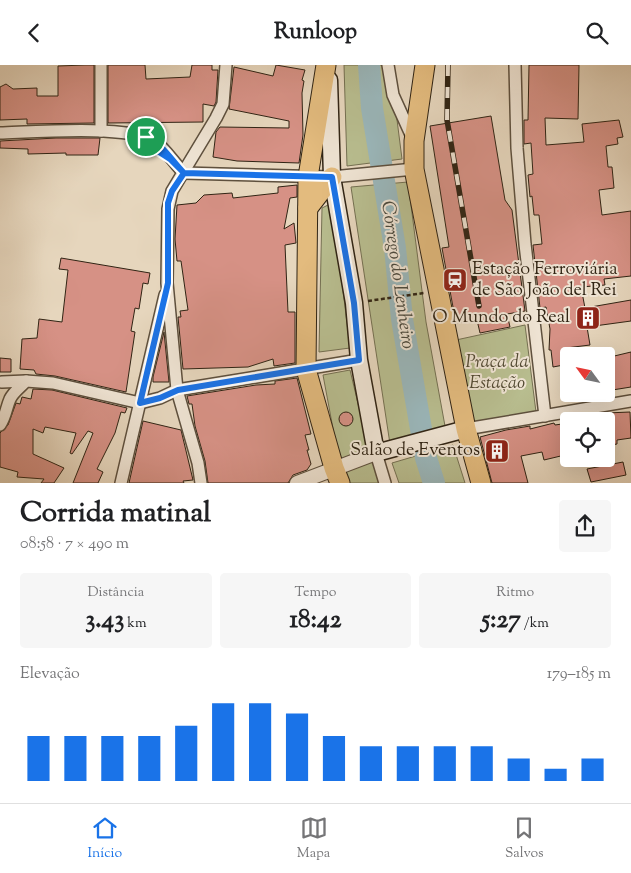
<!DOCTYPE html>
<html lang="pt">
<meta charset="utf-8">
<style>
body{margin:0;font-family:"Sorts Mill Goudy",serif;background:#f6f6f6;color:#202124;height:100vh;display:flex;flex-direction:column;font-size:19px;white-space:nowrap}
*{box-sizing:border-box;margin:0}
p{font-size:16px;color:#757577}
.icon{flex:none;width:28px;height:28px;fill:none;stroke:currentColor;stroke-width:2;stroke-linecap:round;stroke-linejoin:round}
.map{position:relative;height:418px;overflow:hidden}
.details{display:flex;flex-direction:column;background:#fff;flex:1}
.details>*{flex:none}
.needle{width:32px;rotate:303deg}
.tools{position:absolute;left:560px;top:282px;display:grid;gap:10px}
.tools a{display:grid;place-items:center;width:55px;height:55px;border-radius:5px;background:#fff;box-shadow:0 5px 20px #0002;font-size:25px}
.pin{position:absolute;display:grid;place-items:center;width:42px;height:42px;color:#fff;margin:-21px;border:2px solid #fff;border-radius:50%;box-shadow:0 1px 5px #0007}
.round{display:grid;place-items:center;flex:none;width:52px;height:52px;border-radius:5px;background:#f6f6f6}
.overview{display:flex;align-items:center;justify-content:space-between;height:85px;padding:0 20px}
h1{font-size:28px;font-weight:700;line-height:38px}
.stats{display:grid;grid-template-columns:repeat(3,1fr);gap:8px;height:85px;padding:5px 20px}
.stats div{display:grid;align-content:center;border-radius:5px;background:#f6f6f6;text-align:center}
.stats b{font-size:25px;font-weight:700}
.stats small{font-size:14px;font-weight:400}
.stats p{font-size:14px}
.chart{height:140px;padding:10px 20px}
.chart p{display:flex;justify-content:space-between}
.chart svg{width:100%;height:90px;margin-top:5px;stroke:#1a73e8;stroke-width:6}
header{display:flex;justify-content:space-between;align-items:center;height:65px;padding:0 20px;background:#fff;font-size:22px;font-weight:700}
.menu{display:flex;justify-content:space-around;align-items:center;height:70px;border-top:1px solid #e0e0e0;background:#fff;font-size:14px;color:#757577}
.menu a{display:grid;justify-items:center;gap:2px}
.menu .current{color:#1a73e8}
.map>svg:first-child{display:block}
.green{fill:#b8bd8f;stroke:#747052}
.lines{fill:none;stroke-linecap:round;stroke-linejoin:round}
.river{stroke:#9ab7bb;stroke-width:22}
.building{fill:#d69185;stroke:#302414}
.minor-casing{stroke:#5e503e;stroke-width:14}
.tertiary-casing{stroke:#5e503e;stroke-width:16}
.secondary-casing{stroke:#302414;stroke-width:19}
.trunk-casing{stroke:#302414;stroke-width:21}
.path{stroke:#302414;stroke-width:2.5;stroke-dasharray:4 2.5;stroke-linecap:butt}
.minor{stroke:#efe4d4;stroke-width:11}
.tertiary{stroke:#efe4d4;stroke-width:14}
.secondary{stroke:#efe4d4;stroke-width:16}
.trunk{stroke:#e3bb7e;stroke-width:19}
.rail-casing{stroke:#302414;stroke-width:5.5}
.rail{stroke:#efe4d4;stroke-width:4;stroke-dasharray:11;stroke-linecap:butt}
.route-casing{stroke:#fff;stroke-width:10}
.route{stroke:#1a73e8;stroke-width:6}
.labels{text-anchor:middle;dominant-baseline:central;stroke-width:4;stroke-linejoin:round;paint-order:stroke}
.poi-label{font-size:18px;fill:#302414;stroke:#efe4d4;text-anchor:end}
.park-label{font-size:18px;font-style:italic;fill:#524a33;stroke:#efe4d4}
.water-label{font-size:19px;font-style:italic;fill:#4a493e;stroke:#efe4d4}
</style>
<header><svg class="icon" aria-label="back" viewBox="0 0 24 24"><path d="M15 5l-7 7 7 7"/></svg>Runloop<svg class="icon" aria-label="search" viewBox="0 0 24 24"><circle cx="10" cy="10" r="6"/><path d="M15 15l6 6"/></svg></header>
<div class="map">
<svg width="631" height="418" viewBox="0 0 631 418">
<rect width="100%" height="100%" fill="#e6d6bd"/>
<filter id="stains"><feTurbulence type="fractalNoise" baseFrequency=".004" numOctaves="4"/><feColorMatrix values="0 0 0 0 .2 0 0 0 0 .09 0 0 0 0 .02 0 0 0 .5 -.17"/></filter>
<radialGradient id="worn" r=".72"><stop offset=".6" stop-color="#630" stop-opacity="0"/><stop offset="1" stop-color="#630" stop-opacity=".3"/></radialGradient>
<g class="green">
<polygon points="344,0 386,0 396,47 402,94 347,101"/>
<polygon points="408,117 426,257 445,361 390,379 351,122"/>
<polygon points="328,140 333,143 350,283 319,287 322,143"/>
<polygon points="525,260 536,347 471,359 456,275"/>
<polygon points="350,305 370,389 340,401 323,310"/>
<polygon points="453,380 465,418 399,418 392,398"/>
<polygon points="373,395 379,418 347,418 342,406"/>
</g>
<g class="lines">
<polyline class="river" points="369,0 372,43 395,183 402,254 426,393 434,418"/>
</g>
<g class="building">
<polygon points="85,0 94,0 94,58 27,59 27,54 0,55 0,22 6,19 13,24 37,23 37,31 58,31 58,1"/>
<polygon points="108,0 145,0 146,14 190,12 192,0 212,0 212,5 218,5 216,37 214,41 203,39 203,57 108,58"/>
<polygon points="276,0 305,5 302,15 304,16 302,28 303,70 299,98 237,96 213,92 216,67 220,62 289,63 289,56 229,44 234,2 273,11"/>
<polygon points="529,0 579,0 578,54 545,53 546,80 584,77 582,59 619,55 623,72 617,73 618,79 606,81 608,102 612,102 614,123 599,125 602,150 631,146 631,211 604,214 605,220 581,222 585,243 631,235 631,256 587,262 590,280 566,283 569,299 553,302 551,285 549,285 550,264 546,242 540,243 533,180 542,179 539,150 534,150 532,131 530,132 528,110 533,109 531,78 524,79 524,55 528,55"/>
<polygon points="491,51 505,135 512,145 525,246 507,249 510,262 480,268 477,255 456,258 442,183 449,182 430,61"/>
<polygon points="56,73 100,73 98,90 66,90 66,88 28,89 28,84 0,83 0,76"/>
<polygon points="297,120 297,132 290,133 284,164 294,158 296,178 285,180 288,247 295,247 295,298 274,301 273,294 248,302 183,304 178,252 181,252 180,246 188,245 181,196 177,196 175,174 177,140 196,138 204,130 232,128 233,133 278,128 278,122"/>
<polygon points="61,193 150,208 148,219 143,218 139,244 135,243 131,266 135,267 126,327 55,311 36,309 34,305 20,304 22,274 37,273 39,254 62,257 68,205 59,204"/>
<polygon points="164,267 169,317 153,317 153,312"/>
<polygon points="631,287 631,322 606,326 606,293"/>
<polygon points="0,293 11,294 11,307 0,307"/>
<polygon points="297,313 311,369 305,370 309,385 307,385 311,399 307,405 293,410 288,418 208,418 205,396 195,361 192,339 189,339 187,331 256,320 275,319 275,316"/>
<polygon points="33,324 52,325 127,343 125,348 121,347 115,368 97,404 103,407 98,418 73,418 93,368 88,366 72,389 70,388 76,368 45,362 43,368 33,364 33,389 64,403 54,418 41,418 44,414 17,412 18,407 0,402 0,368 8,360 16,338 20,339 22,332 31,334"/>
<polygon points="630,347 631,373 617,375 617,379 606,381 606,348"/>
<circle cx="346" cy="354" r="7"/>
<polygon points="143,356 181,365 193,415 183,416 184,418 129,418"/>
<polygon points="554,358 555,360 569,358 569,389 544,395 542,387 521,391 528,418 492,418 480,372 506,365 530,361 530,364"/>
<polygon points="623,397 626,410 591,417 587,404"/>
</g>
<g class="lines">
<defs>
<g id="minor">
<polyline points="388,0 393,30 413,74"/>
<polyline points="515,0 517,83 525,179 545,351"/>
<polyline points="101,66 101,0"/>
<path d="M 0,68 C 33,67 127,60 153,75 C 164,82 174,98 184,108"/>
<polyline points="184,108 332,112 414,104"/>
<polyline points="2,317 26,316"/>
<path d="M 0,360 C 6,351 6,343 10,334 C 14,326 21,322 26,316 L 53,318 L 140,338 L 160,333 L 177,325 L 359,295"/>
<polyline points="466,364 631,336"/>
<polyline points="376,388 385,418"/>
<polyline points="121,418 165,230"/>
<polyline points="201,418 198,398 177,325 167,218 168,144 172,126 216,53 223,39 226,0"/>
</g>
<polyline id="tertiary" points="297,418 376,388"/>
<polyline id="secondary" points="329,15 332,112 354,238 359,295 376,388 466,364"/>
<g id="trunk">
<polyline points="326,0 308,112 306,304 334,403 340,418"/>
<polyline points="425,0 414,76 414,104 466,364 481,418"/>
<polyline points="308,143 332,112"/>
</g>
</defs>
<use href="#minor" class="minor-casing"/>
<use href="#tertiary" class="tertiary-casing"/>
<use href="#secondary" class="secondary-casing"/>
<use href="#trunk" class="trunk-casing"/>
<polyline class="path" points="368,236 424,228"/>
<use href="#minor" class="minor"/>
<use href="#tertiary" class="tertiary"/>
<use href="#secondary" class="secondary"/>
<use href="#trunk" class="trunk"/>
<defs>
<polyline id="rail" points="448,0 447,55 479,241"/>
</defs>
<use href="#rail" class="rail-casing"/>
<use href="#rail" class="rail"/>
</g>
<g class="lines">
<defs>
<path id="route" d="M 146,72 C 162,78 172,96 184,108 L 172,126 L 168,138 L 168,218 L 140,338 L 160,333 L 178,325 L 359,295 L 354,238 L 332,112 L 184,108 L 170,94 L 133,70 L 146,72"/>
</defs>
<use href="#route" class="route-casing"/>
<use href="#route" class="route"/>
</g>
<defs>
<symbol id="station-square" viewBox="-11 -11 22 22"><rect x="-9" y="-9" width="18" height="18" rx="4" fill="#8f2418" stroke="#efe4d4"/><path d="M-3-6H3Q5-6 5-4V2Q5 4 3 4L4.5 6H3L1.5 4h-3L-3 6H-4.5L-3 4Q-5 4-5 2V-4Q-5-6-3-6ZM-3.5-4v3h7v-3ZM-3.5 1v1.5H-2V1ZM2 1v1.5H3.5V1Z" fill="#fff"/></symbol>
<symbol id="building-square" viewBox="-11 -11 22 22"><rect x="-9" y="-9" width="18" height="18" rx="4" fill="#8f2418" stroke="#efe4d4"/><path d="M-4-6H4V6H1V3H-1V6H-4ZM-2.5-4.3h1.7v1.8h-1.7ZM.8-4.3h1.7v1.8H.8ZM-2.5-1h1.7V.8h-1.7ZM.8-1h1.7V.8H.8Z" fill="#fff"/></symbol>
</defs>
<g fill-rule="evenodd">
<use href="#station-square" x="441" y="201" width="28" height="28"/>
<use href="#building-square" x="574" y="239" width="28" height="28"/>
<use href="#building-square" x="483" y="372" width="28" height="28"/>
</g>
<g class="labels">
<g class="poi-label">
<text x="472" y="205" text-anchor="start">Estação Ferroviária<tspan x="472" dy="21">de São João del Rei</tspan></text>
<text x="570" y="253">O Mundo do Real</text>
<text x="480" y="386">Salão de Eventos</text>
</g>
<g class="park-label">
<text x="497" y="298">Praça da<tspan x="497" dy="21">Estação</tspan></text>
</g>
<g class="water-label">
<text transform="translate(397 210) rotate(82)">Córrego do Lenheiro</text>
</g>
</g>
<rect width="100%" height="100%" filter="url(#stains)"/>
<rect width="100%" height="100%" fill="url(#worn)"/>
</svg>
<div class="tools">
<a><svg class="needle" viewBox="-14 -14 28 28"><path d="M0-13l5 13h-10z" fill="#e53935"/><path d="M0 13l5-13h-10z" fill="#757577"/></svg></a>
<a><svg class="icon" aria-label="locate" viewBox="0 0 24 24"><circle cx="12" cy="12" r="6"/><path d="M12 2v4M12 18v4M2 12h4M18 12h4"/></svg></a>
</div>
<div class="pin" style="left:146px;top:72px;background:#1e9e55"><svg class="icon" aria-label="arrive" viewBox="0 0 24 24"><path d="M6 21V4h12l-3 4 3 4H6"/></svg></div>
</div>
<section class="details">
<div class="overview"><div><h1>Corrida matinal</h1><p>08:58 · 7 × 490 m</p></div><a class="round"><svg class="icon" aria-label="share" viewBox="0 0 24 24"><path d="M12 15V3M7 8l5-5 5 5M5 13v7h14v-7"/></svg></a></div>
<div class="stats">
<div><p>Distância</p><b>3.43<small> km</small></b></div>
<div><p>Tempo</p><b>18:42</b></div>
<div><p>Ritmo</p><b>5:27<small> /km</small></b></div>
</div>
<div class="chart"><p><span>Elevação</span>179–185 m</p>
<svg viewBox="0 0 160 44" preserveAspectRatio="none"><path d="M5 44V22M15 44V22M25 44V22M35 44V22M45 44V17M55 44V6M65 44V6M75 44V11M85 44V22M95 44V27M105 44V27M115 44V27M125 44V27M135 44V33M145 44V38M155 44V33"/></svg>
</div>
</section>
<nav class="menu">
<a class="current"><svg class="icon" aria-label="home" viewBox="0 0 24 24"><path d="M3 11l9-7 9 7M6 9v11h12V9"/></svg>Início</a>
<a><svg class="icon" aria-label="map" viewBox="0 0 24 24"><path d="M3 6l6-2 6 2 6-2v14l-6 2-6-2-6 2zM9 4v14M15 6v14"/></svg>Mapa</a>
<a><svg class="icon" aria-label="saved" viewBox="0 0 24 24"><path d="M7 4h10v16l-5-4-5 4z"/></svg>Salvos</a>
</nav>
